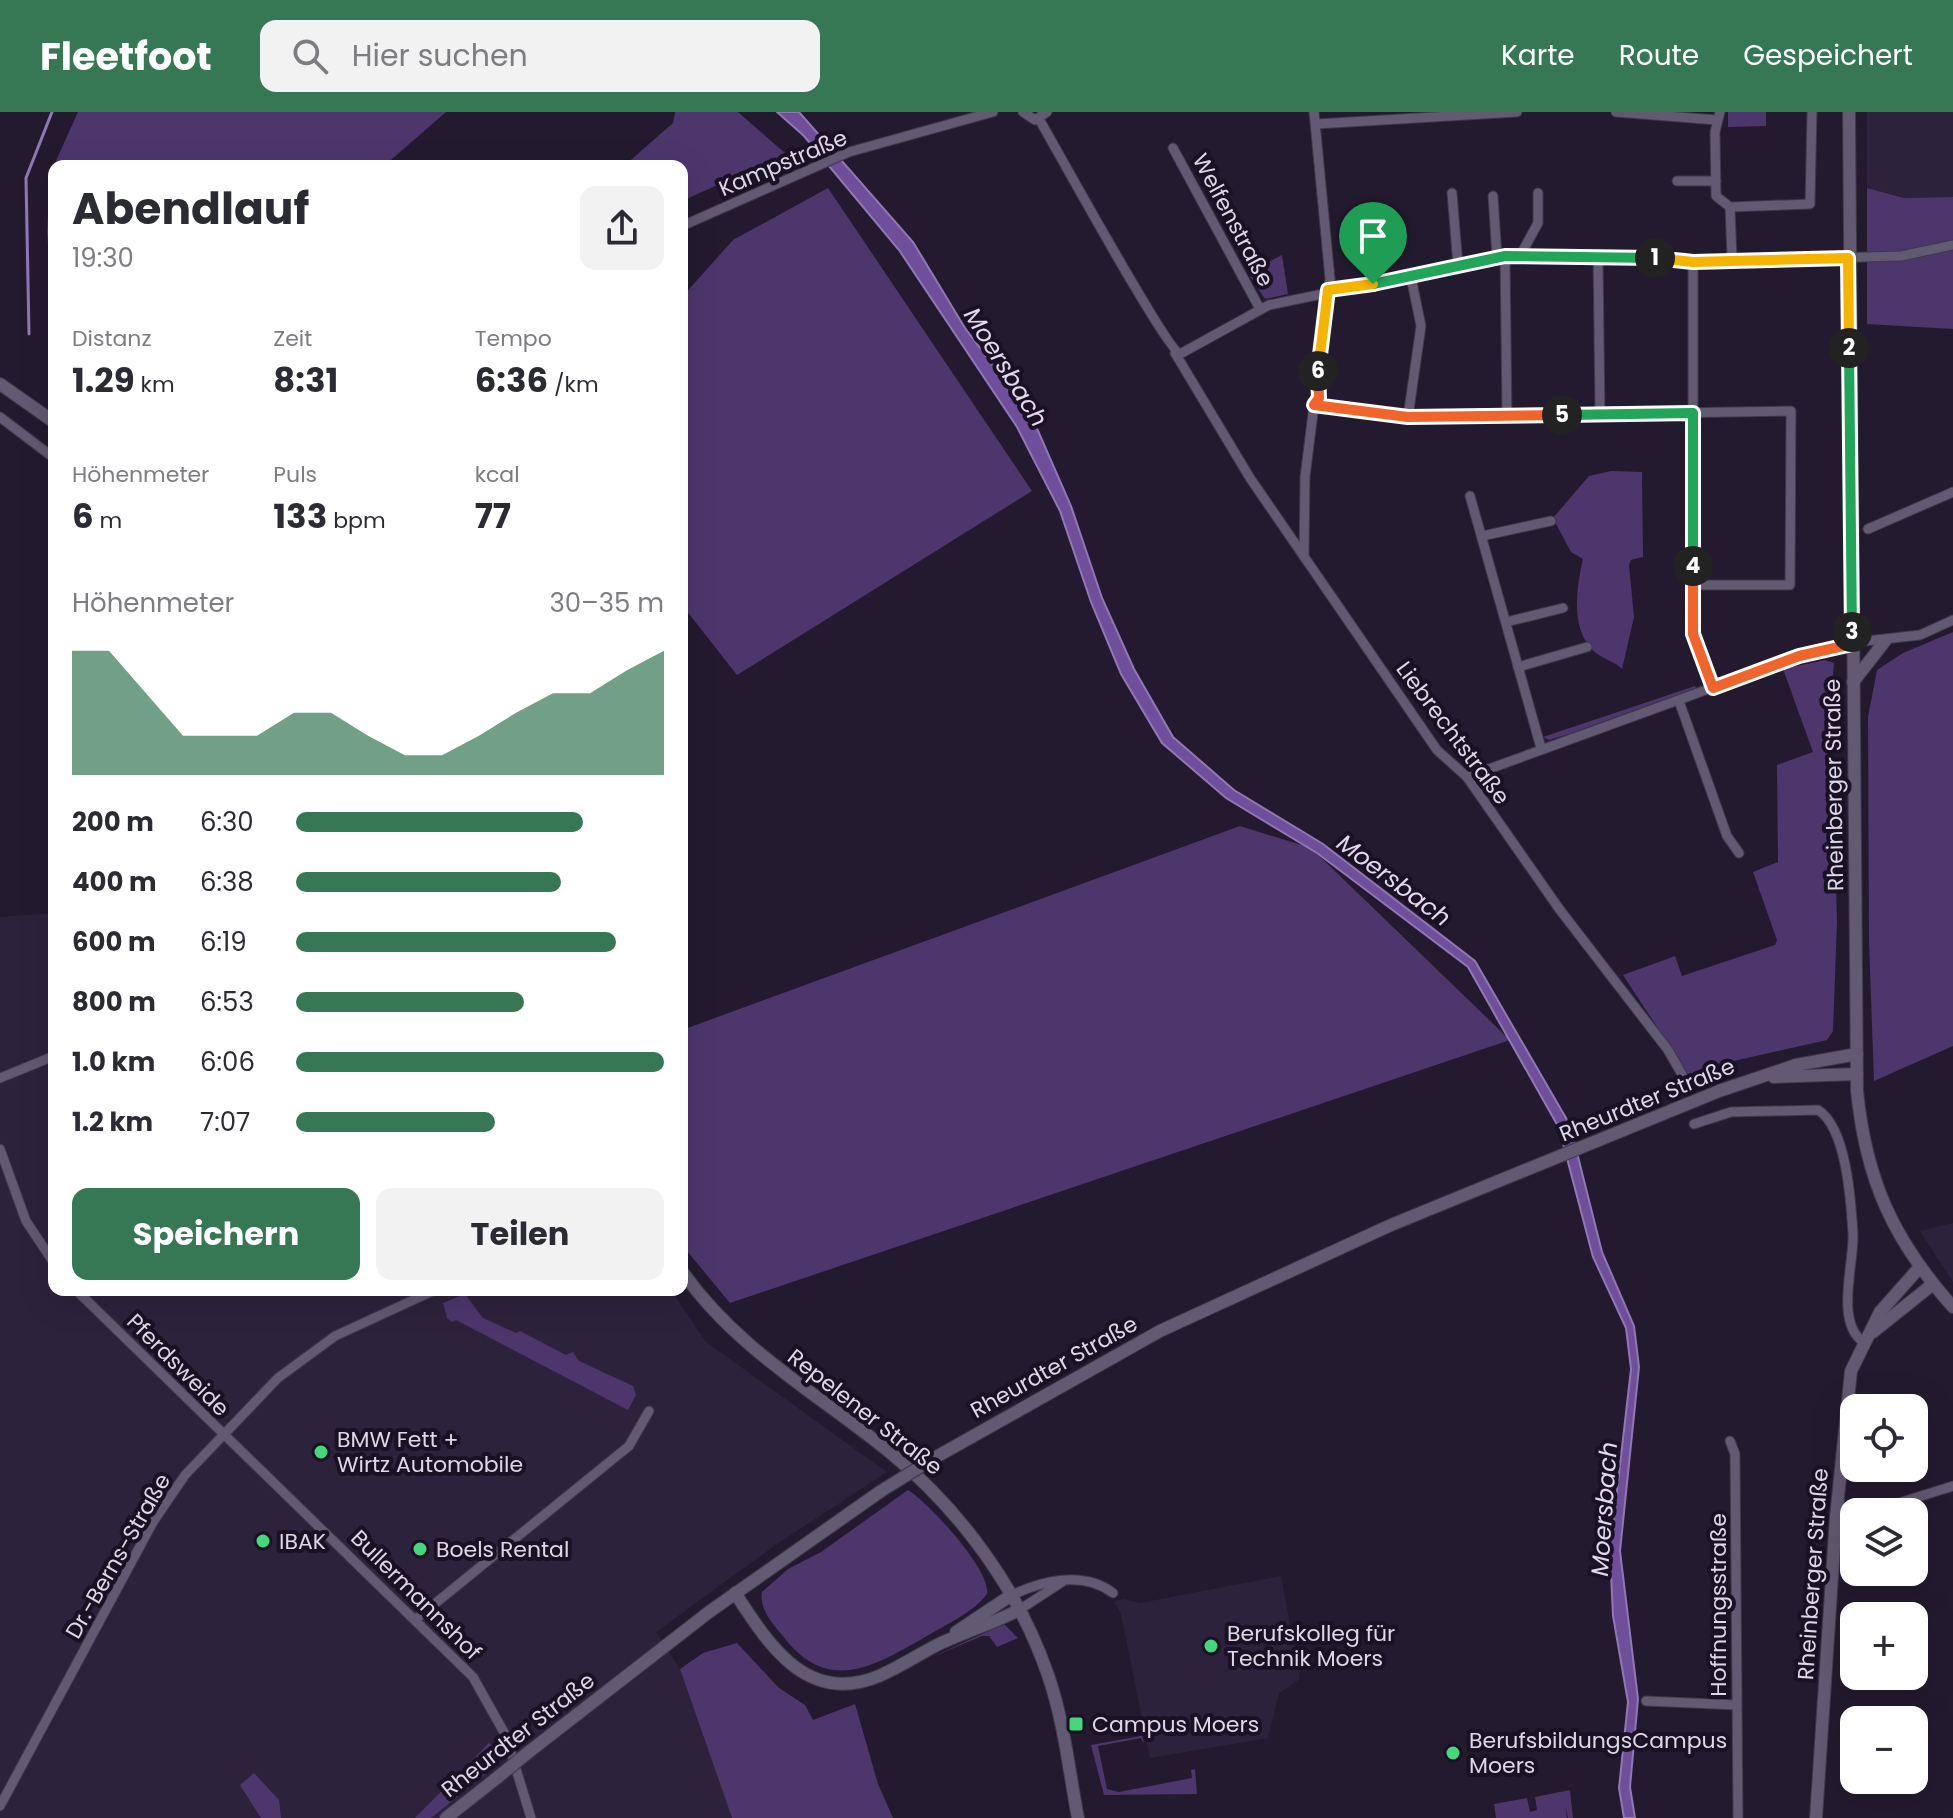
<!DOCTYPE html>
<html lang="de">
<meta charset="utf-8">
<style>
body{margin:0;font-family:Poppins,sans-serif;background:#f2f2f3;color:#2b2b33;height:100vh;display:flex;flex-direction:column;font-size:30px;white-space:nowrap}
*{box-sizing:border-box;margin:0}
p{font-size:26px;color:#7c7c81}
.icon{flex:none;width:44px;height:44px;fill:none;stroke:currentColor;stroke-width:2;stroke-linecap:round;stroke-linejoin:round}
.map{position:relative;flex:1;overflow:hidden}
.drawer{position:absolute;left:48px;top:48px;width:640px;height:1136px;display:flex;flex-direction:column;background:#fff;border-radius:16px;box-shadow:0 8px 32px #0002}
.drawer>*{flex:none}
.tools{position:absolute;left:1840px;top:1282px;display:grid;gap:16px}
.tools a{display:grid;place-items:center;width:88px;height:88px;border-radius:16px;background:#fff;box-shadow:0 8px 32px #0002;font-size:40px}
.pin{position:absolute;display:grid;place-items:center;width:68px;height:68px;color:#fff;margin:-82px -34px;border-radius:50% 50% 50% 0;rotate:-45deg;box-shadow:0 0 8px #0007}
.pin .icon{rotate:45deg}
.km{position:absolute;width:40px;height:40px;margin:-20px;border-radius:50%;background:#222;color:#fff;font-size:22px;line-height:40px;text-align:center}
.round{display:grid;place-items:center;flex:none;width:84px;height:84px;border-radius:16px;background:#f2f2f3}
.head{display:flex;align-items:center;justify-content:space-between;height:136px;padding:0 24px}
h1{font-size:44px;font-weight:700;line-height:60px}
.figures{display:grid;grid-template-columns:repeat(3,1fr);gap:12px;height:136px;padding:8px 24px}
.figures div{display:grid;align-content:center}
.figures b{font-size:34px;font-weight:700}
.figures small{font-size:22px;font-weight:400}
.figures p{font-size:22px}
.chart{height:224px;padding:16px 24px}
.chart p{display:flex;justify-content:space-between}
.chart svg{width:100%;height:144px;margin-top:8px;fill:#367853;opacity:.7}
.action{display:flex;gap:16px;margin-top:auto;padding:16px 24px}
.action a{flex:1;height:92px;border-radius:16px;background:#367853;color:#fff;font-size:32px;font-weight:700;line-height:92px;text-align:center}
.action a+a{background:#f2f2f3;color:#2b2b33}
ul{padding:0 24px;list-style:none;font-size:26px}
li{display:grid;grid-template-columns:128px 96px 1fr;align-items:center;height:60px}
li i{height:20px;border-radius:10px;background:#367853}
header{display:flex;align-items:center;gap:48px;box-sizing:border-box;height:112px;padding:0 40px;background:#367853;color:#fff}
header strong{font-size:38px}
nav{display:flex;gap:44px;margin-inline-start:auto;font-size:28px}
.search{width:560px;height:72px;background:#f2f2f3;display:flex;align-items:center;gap:20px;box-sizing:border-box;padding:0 28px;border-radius:16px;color:#7c7c81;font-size:30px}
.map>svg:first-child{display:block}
.built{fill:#2d223c}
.green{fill:#4d366c}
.water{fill:#6f4f9b;stroke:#9078b2;stroke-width:2}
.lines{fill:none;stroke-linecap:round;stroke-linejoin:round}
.stream{stroke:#9078b2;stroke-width:3}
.street-casing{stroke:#3e3849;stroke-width:11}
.secondary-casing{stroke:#3e3849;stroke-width:14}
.street{stroke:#625972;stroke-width:9}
.secondary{stroke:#625972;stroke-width:12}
.secondary-bridge-casing{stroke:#3e3849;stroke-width:14;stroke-linecap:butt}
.secondary-bridge{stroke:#625972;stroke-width:12}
.split-1-casing{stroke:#fff;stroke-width:16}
.split-2-casing{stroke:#fff;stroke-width:16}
.split-3-casing{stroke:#fff;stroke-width:16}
.split-4-casing{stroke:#fff;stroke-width:16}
.split-5-casing{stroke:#fff;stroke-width:16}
.split-6-casing{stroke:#fff;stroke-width:16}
.split-7-casing{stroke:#fff;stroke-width:16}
.split-1{stroke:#22a559;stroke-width:10}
.split-2{stroke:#f5b400;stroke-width:10}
.split-3{stroke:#22a559;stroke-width:10}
.split-4{stroke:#f0652b;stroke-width:10}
.split-5{stroke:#22a559;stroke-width:10}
.split-6{stroke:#f0652b;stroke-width:10}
.split-7{stroke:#f5b400;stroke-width:10}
.poi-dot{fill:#44d77b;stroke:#1a1125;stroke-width:3}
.labels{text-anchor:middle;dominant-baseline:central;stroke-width:8;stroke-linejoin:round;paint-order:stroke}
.street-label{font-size:22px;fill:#ddd8e6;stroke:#1a1125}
.poi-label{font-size:22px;fill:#ddd8e6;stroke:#1a1125;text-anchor:start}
.water-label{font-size:24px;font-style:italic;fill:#e1daef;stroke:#1a1125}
</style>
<header>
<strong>Fleetfoot</strong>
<div class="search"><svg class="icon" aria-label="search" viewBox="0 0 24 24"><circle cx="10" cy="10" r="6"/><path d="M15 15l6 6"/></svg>Hier suchen</div>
<nav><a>Karte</a><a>Route</a><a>Gespeichert</a></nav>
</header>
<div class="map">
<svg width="1953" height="1706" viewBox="0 0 1953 1706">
<rect width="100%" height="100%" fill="#231a2f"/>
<g class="built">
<polygon points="1867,0 1953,0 1953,85 1904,86 1867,76"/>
<polygon points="54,801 54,1178 671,1178 706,1230 887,1360 774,1434 656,1520 680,1557 732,1706 0,1706 0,805"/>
<polygon points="1953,1111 1953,1170 1920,1119"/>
<polygon points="1281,1464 1300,1567 1279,1581 1268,1626 1150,1646 1121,1502 1114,1489 1124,1487 1140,1491"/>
</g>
<g class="green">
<polygon points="78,0 446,0 384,54 54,54 54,206 47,120 50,62"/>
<polygon points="675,0 738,0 786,42 682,89 682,54 624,54 673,11"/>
<polygon points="1728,0 1766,0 1766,14 1728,15"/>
<polygon points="828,76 1032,379 737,563 682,493 682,185 733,128"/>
<polygon points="1867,76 1904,86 1953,85 1953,217 1867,212"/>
<polygon points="1282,143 1288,182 1265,187 1248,161"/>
<path d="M 1611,359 L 1642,360 L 1643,445 L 1631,448 L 1629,453 L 1634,505 L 1622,557 C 1614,549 1605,548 1596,541 C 1570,520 1576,477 1583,447 L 1571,440 L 1553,406 L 1589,364 Z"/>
<polygon points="1953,520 1953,934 1874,969 1869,829 1868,605 1877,558 1903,541"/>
<polygon points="1825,548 1834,551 1831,585 1837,810 1833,919 1827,928 1725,951 1690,965 1623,863 1675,844 1682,864 1775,833 1777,828 1753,760 1778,750 1777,653 1813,640 1783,557"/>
<polygon points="1695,574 1696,576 1569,622 1549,628 1543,625"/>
<polygon points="1240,714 1311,736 1510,928 730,1191 682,1133 682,918"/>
<polygon points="465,1182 483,1206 516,1221 520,1219 566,1243 573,1240 579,1249 633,1274 636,1283 628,1298 456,1208 452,1210 447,1206 443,1191"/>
<path d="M 908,1378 C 928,1390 992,1459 987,1482 C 974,1500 947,1512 927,1524 C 874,1554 828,1584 782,1523 C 772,1511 759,1496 762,1480 L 788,1457 L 821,1440 Z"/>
<polygon points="1004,1512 1018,1526 997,1535 989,1524 982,1524 930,1546"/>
<polygon points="737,1531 779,1576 805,1593 813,1608 855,1592 878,1672 893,1706 732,1706 680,1557 703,1541"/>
<polygon points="1141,1618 1144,1632 1141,1626 1098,1634 1107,1677 1119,1680 1192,1666 1191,1658 1195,1657 1197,1682 1104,1683 1091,1633 1141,1624"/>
<polygon points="489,1631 499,1640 492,1657 431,1706 415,1706"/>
<polygon points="254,1661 279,1688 281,1706 261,1706 240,1673"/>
<polygon points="1570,1678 1573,1706 1568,1706 1565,1693 1567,1706 1496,1706 1494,1692 1527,1686 1530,1700 1537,1698 1535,1685"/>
</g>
<polygon class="water" points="777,0 799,0 913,130 965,216 1032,305 1071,394 1102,486 1134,557 1173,625 1234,678 1323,732 1475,849 1570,1013 1602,1140 1634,1214 1639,1255 1620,1439 1638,1587 1630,1675 1635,1706 1624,1706 1619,1676 1628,1590 1613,1504 1610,1440 1631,1257 1626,1216 1593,1145 1559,1016 1468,855 1317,741 1226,686 1162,631 1121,562 1091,490 1060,399 1017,315 899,138 804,24"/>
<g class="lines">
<polyline class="stream" points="29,222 26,66 52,0"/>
<defs>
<g id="street">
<polyline points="1023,0 1035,8 1047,0"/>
<polyline points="1616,0 1717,8"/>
<polyline points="1720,0 1715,20 1716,84 1730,95 1810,92 1812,0"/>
<path d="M 1039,7 C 1056,36 1166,237 1180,242 L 1269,193 L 1505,144 L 1685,146 L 1693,150 L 1901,144 L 1953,133"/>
<polyline points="1316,12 1517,0"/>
<polyline points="1173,36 1260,197"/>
<polyline points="1677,69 1716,69"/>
<polyline points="1452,81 1458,154"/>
<polyline points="1493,84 1497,145"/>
<polyline points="1730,95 1732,146"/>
<polyline points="682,114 849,40 993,0"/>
<polyline points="1505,144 1507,303"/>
<polyline points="1520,144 1538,111 1538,81"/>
<polyline points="1598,145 1600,303"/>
<polyline points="1693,150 1693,522 1713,576"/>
<polyline points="1175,241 1250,366 1437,638 1467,665 1560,798 1668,938 1688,973"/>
<polyline points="1314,293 1408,305 1791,299 1790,473 1693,473"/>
<polyline points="0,305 54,346"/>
<polyline points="1408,305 1421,214 1411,165"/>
<polyline points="1470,384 1541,636"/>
<polyline points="1868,417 1953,380"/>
<polyline points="1482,424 1551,409"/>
<polyline points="1304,444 1305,365 1314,293 1319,286 1317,264 1330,167 1314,0"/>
<polyline points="1506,510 1563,496"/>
<polyline points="1518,555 1587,535"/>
<polyline points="1679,589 1727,724 1739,741"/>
<polyline points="1467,665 1799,544 1839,532 1920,523 1953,508"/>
<polyline points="0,966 54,944"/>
<path d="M 1694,1012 L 1731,1000 L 1818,998 C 1847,1016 1851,1091 1853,1122 C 1854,1153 1835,1209 1863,1230"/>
<polyline points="0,1037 26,1109 54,1151"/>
<polyline points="76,1178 473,1565 506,1624 531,1706"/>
<polyline points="1730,1329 1735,1342 1738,1706"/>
<polyline points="1870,1400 1953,1374"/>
<polyline points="1836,1405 1854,1403"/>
<path d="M 1010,1484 C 1041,1469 1083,1458 1113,1481"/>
<polyline points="1019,1498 1062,1470"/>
<polyline points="416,1507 629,1334 649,1299"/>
<polyline points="1646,1589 1737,1593"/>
<polyline points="0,1694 153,1410 185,1363 278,1266 335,1224 435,1178"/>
</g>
<g id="secondary">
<path d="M 1849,0 L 1857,979 C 1866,1068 1893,1128 1953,1195"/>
<polyline points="0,272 54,310"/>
<polyline points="1853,570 1885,529"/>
<polyline points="1774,965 1857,962"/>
<path d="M 682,1159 C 736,1237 820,1283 892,1342 C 961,1399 1019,1478 1048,1563 C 1064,1609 1069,1659 1078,1706"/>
<polyline points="1873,1220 1933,1172"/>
<polyline points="936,1345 1160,1219 1391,1113 1719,979 1796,953 1857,942"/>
<path d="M 735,1481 C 769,1533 807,1594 879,1564 C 900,1555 919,1542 939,1532 C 965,1520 993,1511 1019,1498"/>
<polyline points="956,1520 1010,1484"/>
<polyline points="530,1639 709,1500 881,1379"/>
<polyline points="446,1706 498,1665"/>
<polyline points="1816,1706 1836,1405 1851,1259 1880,1200 1919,1156"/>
</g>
</defs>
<use href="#street" class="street-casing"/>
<use href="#secondary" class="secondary-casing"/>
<use href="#street" class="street"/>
<use href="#secondary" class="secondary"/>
<defs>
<g id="secondary-bridge">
<polyline points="881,1379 936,1345"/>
<polyline points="498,1665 530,1639"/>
</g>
</defs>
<use href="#secondary-bridge" class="secondary-bridge-casing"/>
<use href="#secondary-bridge" class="secondary-bridge"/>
</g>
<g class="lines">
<defs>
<polyline id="split-1" points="1373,172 1505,144 1655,146"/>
<polyline id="split-2" points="1655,146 1693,150 1848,146 1849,236"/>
<polyline id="split-3" points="1849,236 1852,520"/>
<polyline id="split-4" points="1693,454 1693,522 1713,576 1799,544 1852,532 1852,520"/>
<polyline id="split-5" points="1562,303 1693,301 1693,454"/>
<polyline id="split-6" points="1318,259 1319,286 1314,293 1408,305 1562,303"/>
<polyline id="split-7" points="1318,259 1328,178 1373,172"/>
</defs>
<use href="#split-1" class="split-1-casing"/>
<use href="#split-2" class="split-2-casing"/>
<use href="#split-3" class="split-3-casing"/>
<use href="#split-4" class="split-4-casing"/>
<use href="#split-5" class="split-5-casing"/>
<use href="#split-6" class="split-6-casing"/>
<use href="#split-7" class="split-7-casing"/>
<use href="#split-1" class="split-1"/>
<use href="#split-2" class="split-2"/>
<use href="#split-3" class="split-3"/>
<use href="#split-4" class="split-4"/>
<use href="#split-5" class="split-5"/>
<use href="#split-6" class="split-6"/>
<use href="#split-7" class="split-7"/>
</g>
<g class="poi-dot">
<circle cx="321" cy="1340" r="8"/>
<circle cx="263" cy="1429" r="8"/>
<circle cx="420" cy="1437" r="8"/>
<circle cx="1211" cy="1534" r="8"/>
<rect x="1068" y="1604" width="16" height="16" rx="4"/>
<circle cx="1453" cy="1641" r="8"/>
</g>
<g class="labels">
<g class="street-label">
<text transform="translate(783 51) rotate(-23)">Kampstraße</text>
<text transform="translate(1233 108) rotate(62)">Welfenstraße</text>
<text transform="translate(1453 621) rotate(53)">Liebrechtstraße</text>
<text transform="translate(1834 673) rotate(-91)">Rheinberger Straße</text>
<text transform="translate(1647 988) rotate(-22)">Rheurdter Straße</text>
<text transform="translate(178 1253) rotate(45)">Pferdsweide</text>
<text transform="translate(1054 1255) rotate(-29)">Rheurdter Straße</text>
<text transform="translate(865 1300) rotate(38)">Repelener Straße</text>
<text transform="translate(118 1444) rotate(-60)">Dr.-Berns-Straße</text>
<text transform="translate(1813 1462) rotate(-86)">Rheinberger Straße</text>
<text transform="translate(416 1483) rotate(45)">Bullermannshof</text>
<text transform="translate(1718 1493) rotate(-90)">Hoffnungsstraße</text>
<text transform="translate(518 1623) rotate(-38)">Rheurdter Straße</text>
</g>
<g class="poi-label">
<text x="337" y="1327">BMW Fett +<tspan x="337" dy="25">Wirtz Automobile</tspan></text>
<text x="279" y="1429">IBAK</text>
<text x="436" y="1437">Boels Rental</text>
<text x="1227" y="1521">Berufskolleg für<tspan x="1227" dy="25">Technik Moers</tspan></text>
<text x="1092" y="1612">Campus Moers</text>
<text x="1469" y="1628">BerufsbildungsCampus<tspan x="1469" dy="25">Moers</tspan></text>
</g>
<g class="water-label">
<text transform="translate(1006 255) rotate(58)">Moersbach</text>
<text transform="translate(1394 768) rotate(37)">Moersbach</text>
<text transform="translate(1604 1397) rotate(-86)">Moersbach</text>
</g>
</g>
</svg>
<div class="tools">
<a><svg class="icon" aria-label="locate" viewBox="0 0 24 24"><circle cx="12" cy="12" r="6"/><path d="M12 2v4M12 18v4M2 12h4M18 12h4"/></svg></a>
<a><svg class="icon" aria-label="layers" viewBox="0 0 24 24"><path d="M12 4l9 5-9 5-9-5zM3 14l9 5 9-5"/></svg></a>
<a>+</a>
<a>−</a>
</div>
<div class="pin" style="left:1373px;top:172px;background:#1e9e55"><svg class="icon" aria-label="arrive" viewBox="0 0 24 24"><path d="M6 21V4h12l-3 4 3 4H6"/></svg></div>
<b class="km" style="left:1655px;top:146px">1</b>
<b class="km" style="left:1849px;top:236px">2</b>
<b class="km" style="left:1852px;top:520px">3</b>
<b class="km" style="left:1693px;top:454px">4</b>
<b class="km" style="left:1562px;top:303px">5</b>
<b class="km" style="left:1318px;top:259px">6</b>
<section class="drawer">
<div class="head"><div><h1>Abendlauf</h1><p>19:30</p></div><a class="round"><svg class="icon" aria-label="share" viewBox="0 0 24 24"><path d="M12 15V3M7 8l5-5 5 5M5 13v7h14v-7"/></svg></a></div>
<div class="figures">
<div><p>Distanz</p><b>1.29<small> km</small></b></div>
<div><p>Zeit</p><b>8:31</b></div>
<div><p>Tempo</p><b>6:36<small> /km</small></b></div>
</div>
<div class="figures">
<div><p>Höhenmeter</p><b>6<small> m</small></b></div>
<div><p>Puls</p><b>133<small> bpm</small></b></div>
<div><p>kcal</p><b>77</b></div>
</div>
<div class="chart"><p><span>Höhenmeter</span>30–35 m</p>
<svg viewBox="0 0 160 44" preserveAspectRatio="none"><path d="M0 44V6L10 6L20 19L30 32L40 32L50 32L60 25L70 25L80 32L90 38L100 38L110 32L120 25L130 19L140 19L150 12L160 6V44z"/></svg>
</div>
<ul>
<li><b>200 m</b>6:30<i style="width:78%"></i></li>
<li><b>400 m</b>6:38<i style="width:72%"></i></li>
<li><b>600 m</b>6:19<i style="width:87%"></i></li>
<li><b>800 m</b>6:53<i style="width:62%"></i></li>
<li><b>1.0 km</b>6:06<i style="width:100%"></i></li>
<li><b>1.2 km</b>7:07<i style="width:54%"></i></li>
</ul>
<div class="action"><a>Speichern</a><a>Teilen</a></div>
</section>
</div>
